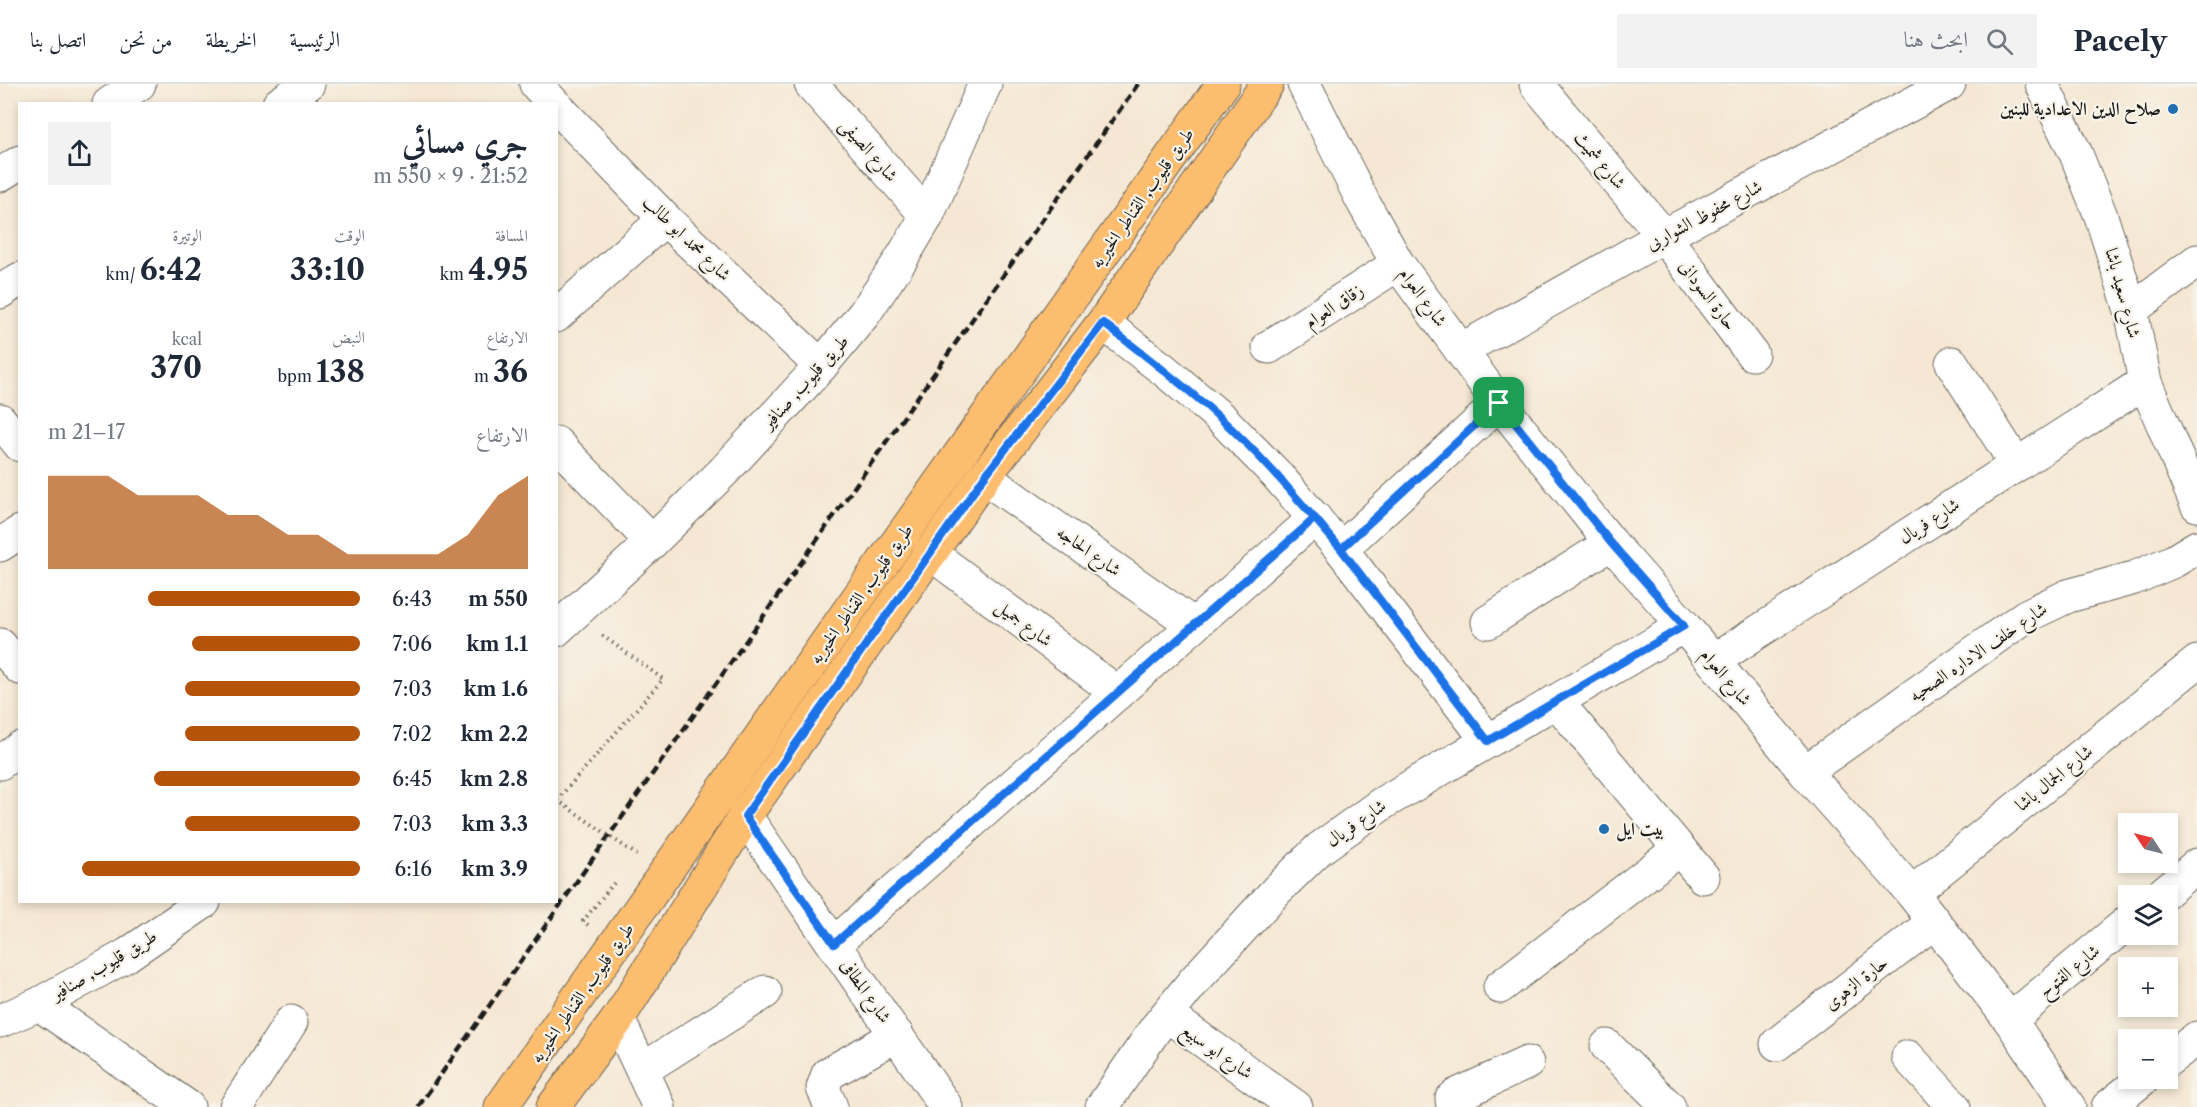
<!DOCTYPE html>
<html lang="ar">
<meta charset="utf-8">
<style>
body{margin:0;font-family:"Libre Caslon Text",Amiri,serif;background:#f2f2f3;color:#1f2937;direction:rtl;height:100vh;display:flex;flex-direction:column;font-size:22px;white-space:nowrap}
*{box-sizing:border-box;margin:0}
p{font-size:20px;color:#747a83}
.icon{flex:none;width:33px;height:33px;fill:none;stroke:currentColor;stroke-width:2;stroke-linecap:round;stroke-linejoin:round}
.map{position:relative;flex:1;overflow:hidden;direction:ltr}
.side{position:absolute;left:18px;top:18px;width:540px;height:801px;display:flex;flex-direction:column;background:#fff;border-radius:0px;box-shadow:0 3px 9px #0003;direction:rtl}
.side>*{flex:none}
.needle{width:39px;rotate:305deg}
.controls{position:absolute;left:2118px;top:729px;display:grid;gap:12px}
.controls a{display:grid;place-items:center;width:60px;height:60px;border-radius:0px;background:#fff;box-shadow:0 3px 9px #0003;font-size:30px}
.pin{position:absolute;display:grid;place-items:center;width:51px;height:51px;color:#fff;margin:-26px;border-radius:12px;box-shadow:0 3px 9px #0006}
.round{display:grid;place-items:center;flex:none;width:63px;height:63px;border-radius:0px;background:#f2f2f3}
.summary{display:flex;align-items:center;justify-content:space-between;height:102px;padding:0 30px}
h1{font-size:33px;font-weight:800;line-height:45px}
.stats{display:grid;grid-template-columns:repeat(3,1fr);gap:9px;height:102px;padding:6px 30px}
.stats div{display:grid;align-content:center}
.stats b{font-size:30px;font-weight:800}
.stats small{font-size:16px;font-weight:400}
.stats p{font-size:16px}
.chart{height:168px;padding:12px 30px}
.chart p{display:flex;justify-content:space-between}
.chart svg{width:100%;height:108px;margin-top:6px;fill:#b45309;opacity:.7}
ul{padding:0 30px;list-style:none;font-size:20px}
li{display:grid;grid-template-columns:96px 72px 1fr;align-items:center;height:45px}
li i{height:15px;border-radius:8px;background:#b45309}
header{display:flex;align-items:center;gap:36px;box-sizing:border-box;height:84px;padding:0 30px;background:#fff;border-bottom:2px solid #e0e1e3}
header strong{font-size:28px}
nav{display:flex;gap:33px;margin-inline-start:auto;font-size:21px}
.search{width:420px;height:54px;background:#f2f2f3;display:flex;align-items:center;gap:15px;box-sizing:border-box;padding:0 21px;border-radius:0px;color:#747a83;font-size:22px}
.map>svg:first-child{display:block}
.lines{fill:none;stroke-linecap:round;stroke-linejoin:round}
.minor-casing{stroke:#68635c;stroke-width:35}
.major-casing{stroke:#68635c;stroke-width:35}
.path{stroke:#68635c;stroke-width:4;stroke-dasharray:1.5 4.5;stroke-linecap:butt}
.minor{stroke:#fff;stroke-width:33}
.major{stroke:#fcbd6e;stroke-width:33}
.rail{stroke:#1c1c1c;stroke-width:4.5;stroke-dasharray:9 4.5;stroke-linecap:butt}
.path-bridge{stroke:#68635c;stroke-width:4;stroke-dasharray:1.5 4.5;stroke-linecap:butt}
.route-casing{stroke:#fff;stroke-width:12}
.route{stroke:#1a73e8;stroke-width:8}
.poi-dot{fill:#1f6fb2;stroke:#f7f3e8;stroke-width:2}
.labels{text-anchor:middle;dominant-baseline:central;stroke-width:4.5;stroke-linejoin:round;paint-order:stroke}
.poi-label{font-size:18px;font-weight:bold;fill:#1c1c1c;stroke:#f7f3e8;text-anchor:end}
.street-label{font-size:18px;fill:#1c1c1c;stroke:#f7f3e8}
</style>
<header>
<strong>Pacely</strong>
<div class="search"><svg class="icon" aria-label="search" viewBox="0 0 24 24"><circle cx="10" cy="10" r="6"/><path d="M15 15l6 6"/></svg>ابحث هنا</div>
<nav><a>الرئيسية</a><a>الخريطة</a><a>من نحن</a><a>اتصل بنا</a></nav>
</header>
<div class="map">
<svg width="2197" height="1023" viewBox="0 0 2197 1023">
<rect width="100%" height="100%" fill="#f7f3e8"/>
<filter id="ink" filterUnits="userSpaceOnUse"><feTurbulence type="fractalNoise" baseFrequency=".0167" numOctaves="2"/><feDisplacementMap in="SourceGraphic" scale="12" xChannelSelector="R" yChannelSelector="G"/><feConvolveMatrix kernelMatrix="1 2 1 2 8 2 1 2 1" color-interpolation-filters="sRGB"/></filter>
<filter id="wash" filterUnits="userSpaceOnUse"><feTurbulence type="fractalNoise" baseFrequency=".008" numOctaves="4" result="noise"/><feDisplacementMap in="SourceGraphic" scale="24" xChannelSelector="R" yChannelSelector="G"/><feGaussianBlur stdDeviation="1.35" result="paint"/><feColorMatrix in="noise" values="0 0 0 0 0 0 0 0 0 0 0 0 0 0 0 0 0 1.4 0 .05"/><feComposite in="paint" operator="in"/></filter>
<g filter="url(#wash)">
<rect width="100%" height="100%" fill="#f5e7d3"/>
</g>
<g filter="url(#ink)">
<g class="lines">
<defs>
<g id="minor">
<polyline points="536,0 554,20"/>
<polyline points="811,0 927,132"/>
<polyline points="1304,0 1363,118 1398,180 1499,319 1611,459 1684,542 1805,688 1912,809 2010,936 2069,1023"/>
<polyline points="1536,0 1664,152 1752,270"/>
<polyline points="2042,0 2076,70 2101,132 2131,226 2145,298 2197,421"/>
<polyline points="109,20 139,0"/>
<polyline points="279,20 308,0"/>
<polyline points="556,22 665,135 821,282"/>
<polyline points="0,91 20,78"/>
<polyline points="0,208 20,195"/>
<polyline points="2131,226 2197,177"/>
<polyline points="556,232 665,135"/>
<polyline points="1103,239 1164,286 1222,335 1276,390 1341,465 1488,657"/>
<polyline points="1269,263 1398,180"/>
<polyline points="1461,266 1664,152 1949,0"/>
<polyline points="1952,279 2016,380"/>
<polyline points="0,336 20,361"/>
<polyline points="556,359 652,458"/>
<polyline points="984,393 1194,541"/>
<polyline points="0,461 20,448"/>
<polyline points="1341,465 1499,319"/>
<polyline points="930,469 1118,609"/>
<polyline points="1488,538 1611,459"/>
<polyline points="556,546 652,458 724,387 821,282 864,230 900,177 927,132 985,0"/>
<polyline points="0,561 20,584"/>
<polyline points="1713,577 2145,298"/>
<polyline points="1556,617 1703,793"/>
<polyline points="0,679 20,664"/>
<polyline points="1805,688 2026,532 2068,512 2134,494 2174,477 2197,463"/>
<polyline points="745,732 946,1023"/>
<polyline points="1912,809 2197,578"/>
<polyline points="2160,812 2197,781"/>
<polyline points="834,860 1315,434"/>
<polyline points="1500,903 1679,765"/>
<polyline points="39,920 188,1023"/>
<polyline points="1167,931 1296,1023"/>
<polyline points="618,935 659,1023"/>
<polyline points="2010,936 2128,838"/>
<polyline points="0,937 39,920 127,871 204,818"/>
<polyline points="1777,960 1934,838"/>
<polyline points="1607,962 1669,1023"/>
<polyline points="1908,973 1954,1023"/>
<polyline points="2168,976 2197,954"/>
<polyline points="642,986 765,908"/>
<polyline points="236,1023 291,938"/>
<polyline points="831,1023 823,1004 828,990 897,951"/>
<polyline points="1102,1023 1156,944 1194,897 1276,807 1319,765 1383,719 1684,542"/>
<polyline points="1453,1023 1452,1015 1457,1011 1527,979"/>
<polyline points="2108,1023 2144,994"/>
</g>
<g id="major">
<polyline points="501,1023 862,508 1223,0"/>
<polyline points="553,1023 618,935 745,732 984,393 1103,239 1267,0"/>
</g>
</defs>
<use href="#minor" class="minor-casing"/>
<use href="#major" class="major-casing"/>
<g class="path">
<polyline points="557,716 663,595 600,550"/>
<polyline points="588,841 583,837 614,799"/>
</g>
<use href="#minor" class="minor"/>
<use href="#major" class="major"/>
<polyline class="rail" points="418,1023 1138,0"/>
<polyline class="path-bridge" points="557,716 637,771"/>
</g>
</g>
<g class="lines" filter="url(#ink)">
<defs>
<path id="route" d="M 1499,319 L 1341,465 L 1315,434 L 834,860 L 745,732 L 984,393 L 1103,239 C 1143,270 1183,300 1220,334 C 1264,374 1302,420 1341,465 L 1488,657 L 1684,542 L 1611,459 L 1499,319"/>
</defs>
<use href="#route" class="route-casing"/>
<use href="#route" class="route"/>
</g>
<g class="poi-dot">
<circle cx="2173" cy="25" r="6"/>
<circle cx="1604" cy="745" r="6"/>
</g>
<g class="labels">
<g class="poi-label">
<text x="2161" y="25">صلاح الدين الاعدادية للبنين</text>
<text x="1616" y="745" text-anchor="start">بيت ايل</text>
</g>
<g class="street-label">
<text transform="translate(869 66) rotate(49)">شارع الصيفى</text>
<text transform="translate(1600 76) rotate(50)">شارع شميث</text>
<text transform="translate(1142 114) rotate(-55)">طريق قليوب, القناطر الخيريه</text>
<text transform="translate(1704 131) rotate(-28)">شارع محفوظ الشواربى</text>
<text transform="translate(687 154) rotate(44)">شارع محمد ابو طالب</text>
<text transform="translate(2123 209) rotate(75)">شارع سعيد باشا</text>
<text transform="translate(1708 211) rotate(53)">حارة السودانى</text>
<text transform="translate(1423 213) rotate(54)">شارع العوام</text>
<text transform="translate(1334 222) rotate(-33)">زقاق العوام</text>
<text transform="translate(805 298) rotate(-48)">طريق قليوب, صنافير</text>
<text transform="translate(1929 437) rotate(-33)">شارع فريال</text>
<text transform="translate(1089 467) rotate(35)">شارع الحاجه</text>
<text transform="translate(861 510) rotate(-55)">طريق قليوب, القناطر الخيريه</text>
<text transform="translate(1024 539) rotate(37)">شارع جميل</text>
<text transform="translate(1978 568) rotate(-34)">شارع خلف الاداره الصحيه</text>
<text transform="translate(1726 593) rotate(50)">شارع العوام</text>
<text transform="translate(2054 694) rotate(-39)">شارع الجمال باشا</text>
<text transform="translate(1356 739) rotate(-35)">شارع فريال</text>
<text transform="translate(104 881) rotate(-31)">طريق قليوب, صنافير</text>
<text transform="translate(2069 887) rotate(-39)">شارع الفتوح</text>
<text transform="translate(1856 899) rotate(-38)">حارة الزهوى</text>
<text transform="translate(866 907) rotate(55)">شارع المطافى</text>
<text transform="translate(582 909) rotate(-55)">طريق قليوب, القناطر الخيريه</text>
<text transform="translate(1217 967) rotate(35)">شارع ابو سبيع</text>
</g>
</g>
</svg>
<div class="controls">
<a><svg class="needle" viewBox="-14 -14 28 28"><path d="M0-13l5 13h-10z" fill="#e53935"/><path d="M0 13l5-13h-10z" fill="#747a83"/></svg></a>
<a><svg class="icon" aria-label="layers" viewBox="0 0 24 24"><path d="M12 4l9 5-9 5-9-5zM3 14l9 5 9-5"/></svg></a>
<a>+</a>
<a>−</a>
</div>
<div class="pin" style="left:1499px;top:319px;background:#1e9e55"><svg class="icon" aria-label="arrive" viewBox="0 0 24 24"><path d="M6 21V4h12l-3 4 3 4H6"/></svg></div>
<section class="side">
<div class="summary"><div><h1>جري مسائي</h1><p>21:52 · 9 × 550 m</p></div><a class="round"><svg class="icon" aria-label="share" viewBox="0 0 24 24"><path d="M12 15V3M7 8l5-5 5 5M5 13v7h14v-7"/></svg></a></div>
<div class="stats">
<div><p>المسافة</p><b>4.95<small> km</small></b></div>
<div><p>الوقت</p><b>33:10</b></div>
<div><p>الوتيرة</p><b>6:42<small> /km</small></b></div>
</div>
<div class="stats">
<div><p>الارتفاع</p><b>36<small> m</small></b></div>
<div><p>النبض</p><b>138<small> bpm</small></b></div>
<div><p>kcal</p><b>370</b></div>
</div>
<div class="chart"><p><span>الارتفاع</span>17–21 m</p>
<svg viewBox="0 0 160 44" preserveAspectRatio="none"><path d="M0 44V6L10 6L20 6L30 14L40 14L50 14L60 22L70 22L80 30L90 30L100 38L110 38L120 38L130 38L140 30L150 14L160 6V44z"/></svg>
</div>
<ul>
<li><b>550 m</b>6:43<i style="width:68%"></i></li>
<li><b>1.1 km</b>7:06<i style="width:54%"></i></li>
<li><b>1.6 km</b>7:03<i style="width:56%"></i></li>
<li><b>2.2 km</b>7:02<i style="width:56%"></i></li>
<li><b>2.8 km</b>6:45<i style="width:66%"></i></li>
<li><b>3.3 km</b>7:03<i style="width:56%"></i></li>
<li><b>3.9 km</b>6:16<i style="width:89%"></i></li>
</ul>
</section>
</div>
